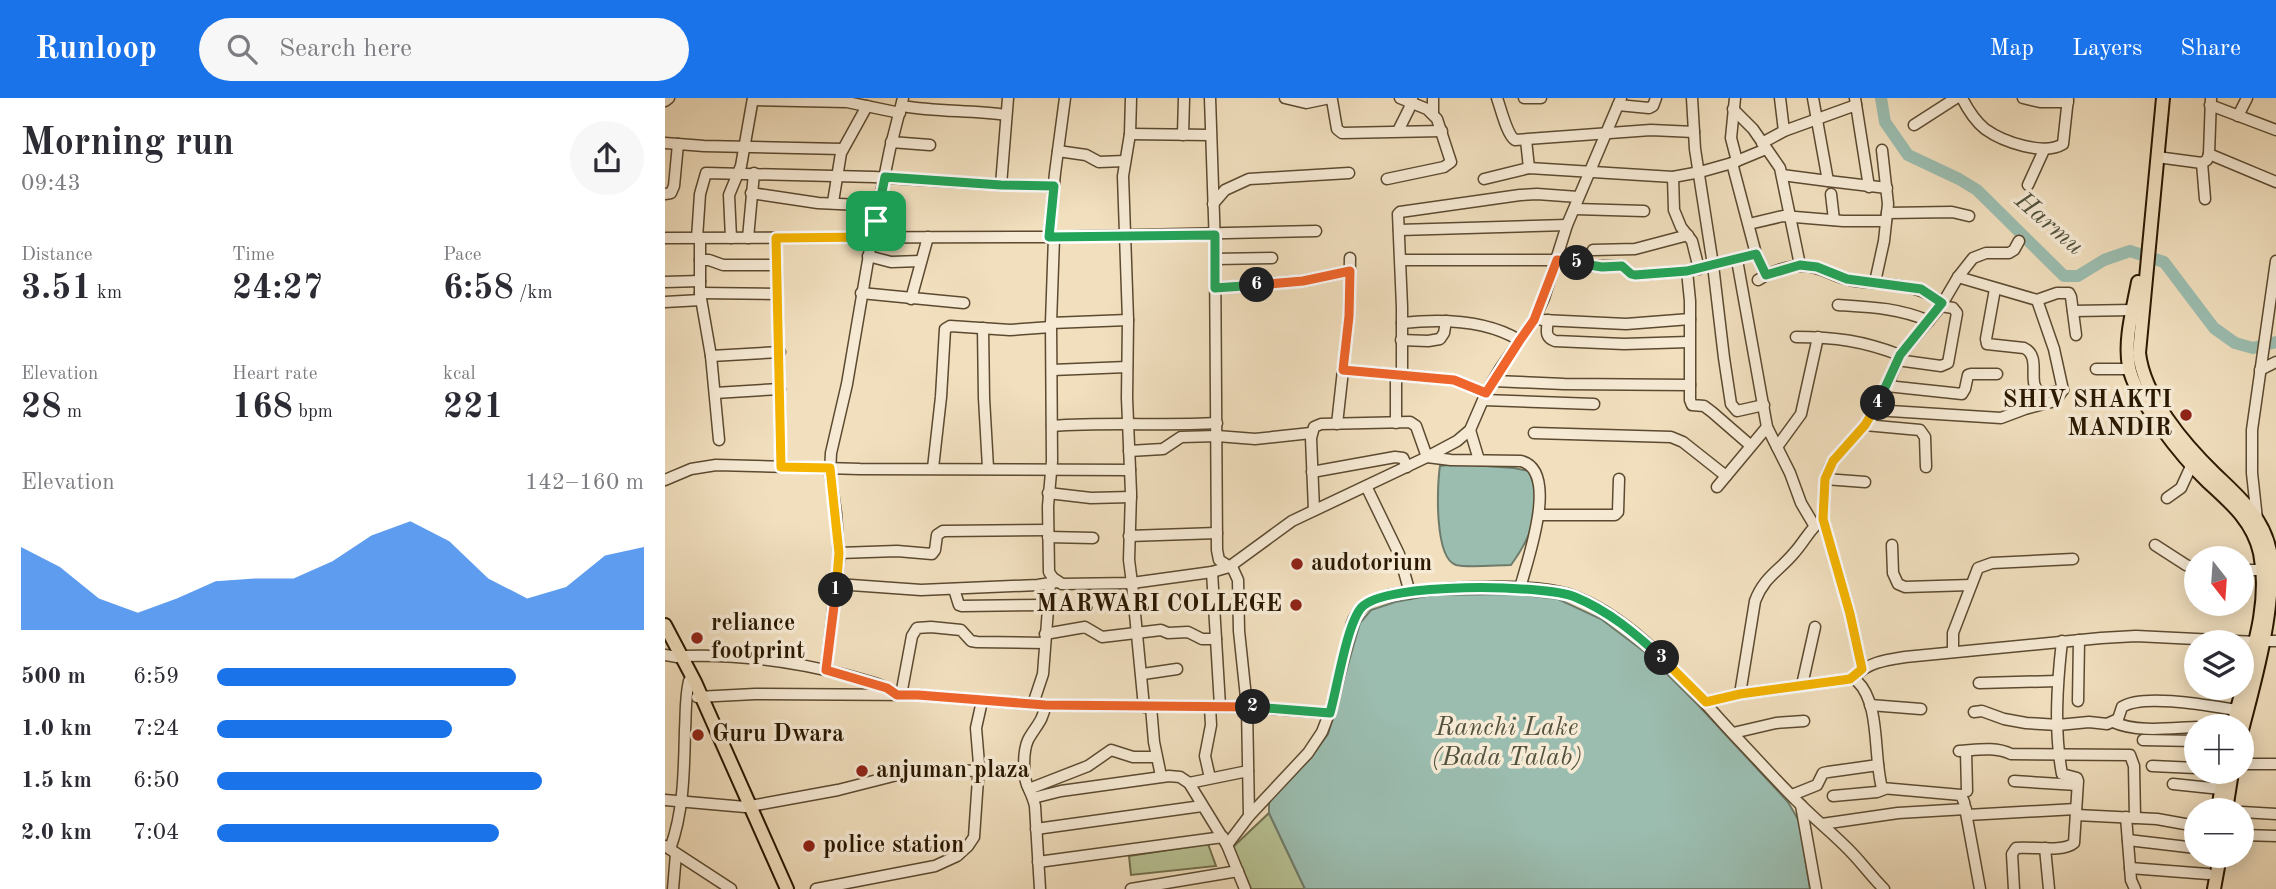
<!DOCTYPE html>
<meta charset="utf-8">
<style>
body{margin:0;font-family:"Old Standard TT",serif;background:#f7f7f7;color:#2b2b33;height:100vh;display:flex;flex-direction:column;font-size:26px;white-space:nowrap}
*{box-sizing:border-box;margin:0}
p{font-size:23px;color:#7c7c81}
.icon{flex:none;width:38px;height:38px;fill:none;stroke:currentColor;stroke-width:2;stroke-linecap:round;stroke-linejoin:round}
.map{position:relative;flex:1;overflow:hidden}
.side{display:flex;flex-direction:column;background:#fff;width:665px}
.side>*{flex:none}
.needle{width:46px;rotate:163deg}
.fabs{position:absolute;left:1519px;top:448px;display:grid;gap:14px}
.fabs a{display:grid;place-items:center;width:70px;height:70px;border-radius:50%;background:#fff;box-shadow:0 4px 18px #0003;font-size:35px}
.pin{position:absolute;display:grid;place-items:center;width:60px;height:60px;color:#fff;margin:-30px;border-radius:14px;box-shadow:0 4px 10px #0006}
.km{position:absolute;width:35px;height:35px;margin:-18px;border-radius:50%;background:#222;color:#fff;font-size:19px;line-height:35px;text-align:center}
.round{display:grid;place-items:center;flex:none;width:74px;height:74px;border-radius:37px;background:#f7f7f7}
.overview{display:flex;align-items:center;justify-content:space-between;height:119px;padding:0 21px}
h1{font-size:38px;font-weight:800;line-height:52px}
.figures{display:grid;grid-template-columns:repeat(3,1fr);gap:10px;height:119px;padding:7px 21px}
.figures div{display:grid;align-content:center}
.figures b{font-size:35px;font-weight:800}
.figures small{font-size:19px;font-weight:400}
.figures p{font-size:19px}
.chart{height:196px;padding:14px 21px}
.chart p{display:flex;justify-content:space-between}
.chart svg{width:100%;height:126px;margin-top:7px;fill:#1a73e8;opacity:.7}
ul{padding:0 21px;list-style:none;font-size:23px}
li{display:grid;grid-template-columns:112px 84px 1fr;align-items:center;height:52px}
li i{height:18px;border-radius:9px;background:#1a73e8}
header{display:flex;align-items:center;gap:42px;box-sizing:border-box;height:98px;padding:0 35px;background:#1a73e8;color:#fff}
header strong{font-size:33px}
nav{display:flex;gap:38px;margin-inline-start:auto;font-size:24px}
.search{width:490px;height:63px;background:#f7f7f7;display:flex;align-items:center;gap:18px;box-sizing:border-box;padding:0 24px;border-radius:38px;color:#7c7c81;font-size:26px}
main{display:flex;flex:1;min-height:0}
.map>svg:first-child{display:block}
.green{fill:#b7c294;stroke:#706d4a;stroke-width:2}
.water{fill:#9bbdb0;stroke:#6e7b6a;stroke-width:2}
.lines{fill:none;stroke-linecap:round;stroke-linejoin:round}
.river{stroke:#9bbdb0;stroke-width:12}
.minor-casing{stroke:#5c4a30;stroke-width:13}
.major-casing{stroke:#2a1800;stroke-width:16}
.minor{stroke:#f6ead5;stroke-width:10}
.major{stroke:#f1dfbe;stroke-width:12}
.split-1-casing{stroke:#fff;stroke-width:14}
.split-2-casing{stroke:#fff;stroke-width:14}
.split-3-casing{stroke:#fff;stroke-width:14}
.split-4-casing{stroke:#fff;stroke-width:14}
.split-5-casing{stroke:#fff;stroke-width:14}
.split-6-casing{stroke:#fff;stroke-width:14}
.split-7-casing{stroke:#fff;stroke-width:14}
.split-1{stroke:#f5b400;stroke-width:9}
.split-2{stroke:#f0652b;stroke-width:9}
.split-3{stroke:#22a559;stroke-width:9}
.split-4{stroke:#f5b400;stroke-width:9}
.split-5{stroke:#22a559;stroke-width:9}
.split-6{stroke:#f0652b;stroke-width:9}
.split-7{stroke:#22a559;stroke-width:9}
.poi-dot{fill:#8f2418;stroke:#f6ead5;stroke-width:2.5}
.labels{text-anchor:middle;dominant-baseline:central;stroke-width:7;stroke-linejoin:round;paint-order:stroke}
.poi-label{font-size:24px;font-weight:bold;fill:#2a1800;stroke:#f6ead5;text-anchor:start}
.water-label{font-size:26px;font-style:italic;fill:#52523e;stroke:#f6ead5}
</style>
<header>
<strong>Runloop</strong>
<div class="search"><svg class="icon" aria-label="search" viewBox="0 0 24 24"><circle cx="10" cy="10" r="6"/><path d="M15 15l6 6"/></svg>Search here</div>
<nav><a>Map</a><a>Layers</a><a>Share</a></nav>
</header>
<main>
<section class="side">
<div class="overview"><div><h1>Morning run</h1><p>09:43</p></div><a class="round"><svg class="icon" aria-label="share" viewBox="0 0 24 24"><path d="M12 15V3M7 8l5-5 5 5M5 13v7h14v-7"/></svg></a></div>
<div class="figures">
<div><p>Distance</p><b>3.51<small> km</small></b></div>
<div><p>Time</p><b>24:27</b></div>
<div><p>Pace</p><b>6:58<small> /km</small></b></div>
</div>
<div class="figures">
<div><p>Elevation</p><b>28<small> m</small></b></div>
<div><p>Heart rate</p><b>168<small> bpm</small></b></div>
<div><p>kcal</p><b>221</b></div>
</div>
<div class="chart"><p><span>Elevation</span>142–160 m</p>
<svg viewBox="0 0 160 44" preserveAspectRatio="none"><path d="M0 44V15L10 22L20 33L30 38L40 33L50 27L60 26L70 26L80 20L90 11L100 6L110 13L120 26L130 33L140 29L150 18L160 15V44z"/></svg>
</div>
<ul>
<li><b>500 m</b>6:59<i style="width:70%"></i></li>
<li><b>1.0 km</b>7:24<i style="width:55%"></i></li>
<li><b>1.5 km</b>6:50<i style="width:76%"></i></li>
<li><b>2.0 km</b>7:04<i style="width:66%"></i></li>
</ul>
</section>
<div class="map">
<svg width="1611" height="791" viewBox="0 0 1611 791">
<rect width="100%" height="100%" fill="#f1dfbe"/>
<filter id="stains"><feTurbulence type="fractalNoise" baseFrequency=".00286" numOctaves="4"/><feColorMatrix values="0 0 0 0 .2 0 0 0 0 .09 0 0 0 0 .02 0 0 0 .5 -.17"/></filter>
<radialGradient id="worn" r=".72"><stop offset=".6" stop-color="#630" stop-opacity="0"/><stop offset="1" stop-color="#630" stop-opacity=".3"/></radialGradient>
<g class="green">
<polygon points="604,715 640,791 586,791 568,749"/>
<polygon points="543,746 551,768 466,777 464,758"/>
</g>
<g class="water">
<path d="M 791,366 L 849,370 L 864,373 C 867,382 871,392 871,400 C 872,425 860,448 846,467 C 833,467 803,470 791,467 C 769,460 772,387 775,368 Z"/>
<polygon points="851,496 893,501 936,521 981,555 1035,609 1123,704 1134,723 1145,791 640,791 604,715 604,702 646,659 663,636 695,525 706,512 730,504 767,497"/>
</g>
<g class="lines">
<polyline class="river" points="1216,0 1220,24 1243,57 1294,81 1312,92 1399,178 1413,178 1439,162 1465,153 1499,164 1549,230 1570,245 1588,250 1611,244"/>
<defs>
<g id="minor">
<polyline points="545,0 550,148 552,452 554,462 568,471 573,482 574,533 582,609 584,718"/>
<polyline points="620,0 641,5 665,0 667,2 672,31 677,35 777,33"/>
<polyline points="768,0 768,16"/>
<path d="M 832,0 C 836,11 842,37 850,42 L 986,32 L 1029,34"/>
<polyline points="859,0 876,0"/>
<polyline points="1027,0 1030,51 1048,167 1059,260 1066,306 1072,313 1099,307"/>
<polyline points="1070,0 1066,40 1072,63"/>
<polyline points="1115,0 1119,33"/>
<polyline points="1190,0 1204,89"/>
<path d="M 1297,0 C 1303,12 1309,22 1320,31 C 1338,44 1379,58 1398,46 L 1403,0"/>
<polyline points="1358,0 1375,4 1403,4"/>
<polyline points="1546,0 1544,56 1611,84"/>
<polyline points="88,2 182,4 235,15"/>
<polyline points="0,3 4,0"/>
<polyline points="953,7 984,10 988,8 991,0"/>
<polyline points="1545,7 1611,32"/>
<path d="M 237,8 C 272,14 306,12 341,17"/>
<polyline points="1068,11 1088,31 1115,70 1135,167"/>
<polyline points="1573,18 1582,0"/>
<polyline points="1249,27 1291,0"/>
<polyline points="733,33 744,11 747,0"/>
<polyline points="465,36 545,37"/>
<polyline points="518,37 519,0"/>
<polyline points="861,42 864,70"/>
<polyline points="226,44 265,47"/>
<polyline points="0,45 39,48 177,51"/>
<polyline points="1097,45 1119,33 1191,7"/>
<polyline points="393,53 421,57 434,64 460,63"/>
<polyline points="1492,59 1537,65 1542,62 1544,56"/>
<polyline points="1067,65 1091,156 1101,177"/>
<polyline points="1537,65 1540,101"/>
<polyline points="1117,77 1163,83 1148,0"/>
<polyline points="1008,79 1009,112 1016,129 1027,143 1034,171"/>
<polyline points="722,81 779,69 786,64 772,21 762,11 735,0"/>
<polyline points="819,81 864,70 1008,79 1035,74 1067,65 1101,51"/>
<polyline points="1163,83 1222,90"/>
<polyline points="336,87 343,0"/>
<polyline points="1363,87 1379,52"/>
<polyline points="86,95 153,105 215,108"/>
<polyline points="0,96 6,95 9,88 13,46"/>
<polyline points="1166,96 1169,122"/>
<polyline points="168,104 176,55 202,8"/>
<polyline points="548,106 560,92 584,81 684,75"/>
<polyline points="910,111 979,113"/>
<polyline points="1222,115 1287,114 1304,118"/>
<polyline points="1084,126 1118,118 1178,123 1221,123"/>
<polyline points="734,132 902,127"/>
<polyline points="384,139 390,75 400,0"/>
<polyline points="389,139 386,225 387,363 383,408 384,474 388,480 397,486 467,485 464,462 466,395 462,300 463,222 458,78 465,36 466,0"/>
<polyline points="0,140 384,139 651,133"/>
<polyline points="32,140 35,96 41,75 209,79 336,87 389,88"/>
<polyline points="35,140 35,195 46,258 54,342"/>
<polyline points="66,140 64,97 76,68 88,0"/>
<polyline points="83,140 89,75"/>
<polyline points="111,140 116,369"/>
<polyline points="928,152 970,151 1023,137"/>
<polyline points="203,158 226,164 256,163"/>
<polyline points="550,161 607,160"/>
<polyline points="35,162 44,162 58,167 111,167"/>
<polyline points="736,162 892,162 925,168 957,168 966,176 970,177 1022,173 1091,156"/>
<polyline points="1072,162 1102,329 1125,375 1136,405 1149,427"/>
<polyline points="1022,173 1025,203 1025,302 1027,307 1039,308 1047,314 1085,347"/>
<polyline points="1293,179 1372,202 1392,195 1404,195 1406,199 1411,237"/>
<path d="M 1093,182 C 1105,174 1124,167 1139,168 C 1156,168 1168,179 1185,182 C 1217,188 1250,183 1277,205"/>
<polyline points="0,184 35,183"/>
<polyline points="1210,184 1219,143 1223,106 1217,52"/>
<polyline points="550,190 638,183 685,173"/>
<path d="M 1330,191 L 1321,241 L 1322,246 L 1359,250 C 1378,259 1360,288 1376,294 C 1382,296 1392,293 1398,292 L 1389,251 L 1372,202"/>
<polyline points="35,195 112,196"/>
<polyline points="196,195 299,205"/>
<polyline points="246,201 263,139"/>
<polyline points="0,204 36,202"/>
<path d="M 1173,207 C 1205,209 1234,210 1264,223"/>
<polyline points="1408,213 1468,212"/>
<polyline points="877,222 961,226 1025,221"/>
<path d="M 883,222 C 882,232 879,239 890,243 L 959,246 L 1024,244"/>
<polyline points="386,225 463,222"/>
<path d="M 737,225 C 774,221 821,222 854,242"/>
<polyline points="318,230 319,300 323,370"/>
<path d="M 1131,239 C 1171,239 1198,243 1235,257"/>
<polyline points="736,242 763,243 775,241 779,235 781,223"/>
<polyline points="46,258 115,254"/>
<polyline points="1232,262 1276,268 1283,265 1292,215 1288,210 1276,208"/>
<polyline points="1431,271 1465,271"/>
<polyline points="387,272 462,269"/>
<polyline points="678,272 789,282 821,295"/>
<polyline points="1595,272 1611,264"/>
<polyline points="731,277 731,325"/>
<polyline points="737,278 737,209 733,116 735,114 855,97 872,96 913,99"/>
<polyline points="829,283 899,286 1025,287"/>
<polyline points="1222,288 1297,296 1300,291 1303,277 1306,276 1332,276"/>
<polyline points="50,295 115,291"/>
<polyline points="819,302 929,306"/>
<polyline points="1209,312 1336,320 1360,311 1390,303 1398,292"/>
<polyline points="672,326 684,218 685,160"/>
<polyline points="1200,327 1255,332 1260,339 1261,369"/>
<path d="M 387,328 C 442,324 497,328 552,325"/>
<polyline points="805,332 814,362"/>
<polyline points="869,335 1006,339 1018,344 1061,378"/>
<polyline points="1112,349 1136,316 1153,239"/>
<polyline points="464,353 498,351 516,339 552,338 590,341 646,335"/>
<polyline points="268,370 276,299 280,231 285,228 345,232 386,229"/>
<polyline points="647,374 730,359 738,360 742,369"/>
<polyline points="1160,381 1200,384"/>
<polyline points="0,382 26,371 51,367 195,371 465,372"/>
<polyline points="1052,389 1102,329"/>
<polyline points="702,390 734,456 745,495"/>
<polyline points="383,395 426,400 466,399"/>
<polyline points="1502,400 1516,390 1527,366"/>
<polyline points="649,412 646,340 649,329 656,326 745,324 751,328 762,359 792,343 805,332 821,295 835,271 869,222 879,200 902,127 956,0"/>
<polyline points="874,417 950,417 953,414 954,381"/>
<polyline points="1158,421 1185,515 1197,571"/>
<polyline points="1592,421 1587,375 1587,332 1611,163"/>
<polyline points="464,438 552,435"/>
<polyline points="383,439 428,440"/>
<polyline points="1227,447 1228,475 1233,486 1240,489 1306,487"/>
<polyline points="1490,447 1521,467 1531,471"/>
<polyline points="174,455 232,453 267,456 270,452 272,437 278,433 383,432"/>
<polyline points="1577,472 1598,472"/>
<polyline points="547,474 555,608"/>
<polyline points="172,486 256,492 373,487 392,484"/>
<polyline points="289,491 294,507 297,508 382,507"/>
<polyline points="380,536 420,529 437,539 496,532 503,535 523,534 537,541 551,541"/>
<polyline points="1600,543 1611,543"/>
<polyline points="1288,554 1288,535 1313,470 1327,465 1408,461"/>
<polyline points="0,557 12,559"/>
<path d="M 18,558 C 74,556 127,563 181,577 C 199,582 217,585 232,597"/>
<polyline points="161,572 174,462 171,415 165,375 166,355 182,286 207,139 225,51 238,0"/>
<polyline points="478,576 512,571"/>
<path d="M 1190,578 C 1204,564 1221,562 1240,559 L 1436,540 L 1471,538 L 1591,544"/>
<path d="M 1192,583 C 1216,606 1208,658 1217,690 L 1296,697 L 1299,704 L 1315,791"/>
<polyline points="1314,585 1392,583"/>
<polyline points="1137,587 1150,529"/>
<path d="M 1075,596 L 1090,503 C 1099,479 1114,473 1129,455 C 1140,443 1145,430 1158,421 L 1160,381 L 1164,371 L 1168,363 L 1200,327 L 1222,288 L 1235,257 L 1276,208 L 1293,179 L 1308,160 L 1321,155 L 1344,155 L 1349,152 L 1354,143"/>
<polyline points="236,597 247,538 252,530 266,529 296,532 306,543 312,544 380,545"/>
<polyline points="32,599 90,596 253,597 380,607 582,609 665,615"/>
<polyline points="1413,603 1414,542"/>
<polyline points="1041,604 1075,596 1185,581"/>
<polyline points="368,606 378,576 385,485"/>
<polyline points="1205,607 1256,611"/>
<path d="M 479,609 L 467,485 L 547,474 L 564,469 L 627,423 L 762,359 L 786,362 L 856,363 C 895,373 862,463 855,490"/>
<polyline points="486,609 489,644 496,678"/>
<polyline points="545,609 546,627 540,658 545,680"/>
<path d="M 1309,614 L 1317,613 L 1339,621 L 1361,625 L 1393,627 L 1424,624 L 1442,626 L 1453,621 L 1457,609 C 1478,595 1546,608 1571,612"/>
<path d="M 1448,624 C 1473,635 1505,630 1531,629"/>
<polyline points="1068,635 1111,625 1139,623"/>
<polyline points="1478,642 1531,643"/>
<path d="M 1294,653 C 1311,652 1330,648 1346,656 L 1465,657 L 1469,668 L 1470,720"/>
<polyline points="1301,653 1302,693"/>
<polyline points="1577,666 1611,666"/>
<polyline points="1487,668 1531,670"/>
<polyline points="1349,683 1412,687"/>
<polyline points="524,685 583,673"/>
<polyline points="1508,686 1556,691"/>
<polyline points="364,691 423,668 446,652 468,659 491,659"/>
<polyline points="1127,697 1152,687 1158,675 1163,674 1213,667"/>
<polyline points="1168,698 1212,694 1220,691"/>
<polyline points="368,700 396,693 504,678 515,679 524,685 562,747 580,791"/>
<polyline points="0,702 80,709 173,692 240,675 283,672 314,673"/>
<polyline points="1136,707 1151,791"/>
<polyline points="1577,714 1611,716"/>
<polyline points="1302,717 1411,711"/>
<polyline points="1411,717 1492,721 1531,728"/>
<polyline points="1461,719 1466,782 1470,791"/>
<polyline points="1157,726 1233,715 1301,711"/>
<polyline points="371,731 537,708"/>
<polyline points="1577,737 1611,738"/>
<polyline points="1463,742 1531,750"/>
<path d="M 562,747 L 584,718 L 643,655 L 657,634 L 667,608 L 687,525 C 699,494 737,495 765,492 C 800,488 870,486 903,496 C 971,519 1023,588 1071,639 C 1093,662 1114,686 1137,708 C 1151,722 1166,734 1180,748 C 1194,761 1205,777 1219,791"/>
<polyline points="0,748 66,791"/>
<polyline points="1380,750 1384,791"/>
<path d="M 5,751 C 19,713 19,672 20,632 C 21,616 20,600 24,583"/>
<polyline points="373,764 558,739"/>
<polyline points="1465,770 1543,776"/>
<polyline points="8,791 11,756"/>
<polyline points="151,791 270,768 292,758 303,748 309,739 314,666 311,630 317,603"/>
<path d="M 375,791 L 370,708 C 368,699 365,694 362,687 C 358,676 358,653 363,642 C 370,629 379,622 380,607"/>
<polyline points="466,791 573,773"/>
<path d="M 1349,791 L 1347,756 L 1351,750 C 1367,748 1397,755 1409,745 L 1413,683 L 1412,680 L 1397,676 C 1389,633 1392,587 1397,543"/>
</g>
<g id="major">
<path d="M 1498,0 L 1474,255 C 1479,299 1519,346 1550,376 C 1574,399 1598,419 1605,453 C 1611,507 1591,579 1577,632"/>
<path d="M 1473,184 C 1468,211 1459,242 1464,269 C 1470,301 1518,360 1542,383 C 1565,404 1588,423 1595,455 C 1607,514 1580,572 1568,628"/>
<polyline points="0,527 30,584 122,791"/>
<polyline points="1553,712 1559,674"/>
<polyline points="1561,712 1567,674"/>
<polyline points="1549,791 1555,758"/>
</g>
</defs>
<use href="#minor" class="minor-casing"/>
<use href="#major" class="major-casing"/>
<use href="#minor" class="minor"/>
<use href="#major" class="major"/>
</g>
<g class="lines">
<defs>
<polyline id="split-1" points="171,492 174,455 165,370 116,369 111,140 206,139 211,123"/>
<polyline id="split-2" points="171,492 161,572 222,590 232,597 253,597 380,607 588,609"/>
<path id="split-3" d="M 588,609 L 665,615 C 672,591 682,524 697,509 C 720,484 878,486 910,499 C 944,513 971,536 997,560"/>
<polyline id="split-4" points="997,560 1041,604 1075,596 1185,581 1197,571 1185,516 1158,421 1160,381 1168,363 1200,327 1213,305"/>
<polyline id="split-5" points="912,165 937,169 957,168 966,176 970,177 1022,173 1091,156 1101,177 1135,167 1152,169 1182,181 1256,191 1277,205 1235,257 1213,305"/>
<polyline id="split-6" points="592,187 638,183 685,173 684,218 678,272 789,282 821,295 855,242 869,222 892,162 912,165"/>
<polyline id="split-7" points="211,123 220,79 336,87 389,88 384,139 550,137 550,190 592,187"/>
</defs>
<use href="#split-1" class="split-1-casing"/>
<use href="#split-2" class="split-2-casing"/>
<use href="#split-3" class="split-3-casing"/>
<use href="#split-4" class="split-4-casing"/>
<use href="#split-5" class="split-5-casing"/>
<use href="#split-6" class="split-6-casing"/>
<use href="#split-7" class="split-7-casing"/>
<use href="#split-1" class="split-1"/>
<use href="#split-2" class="split-2"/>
<use href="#split-3" class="split-3"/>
<use href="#split-4" class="split-4"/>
<use href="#split-5" class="split-5"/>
<use href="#split-6" class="split-6"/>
<use href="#split-7" class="split-7"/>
</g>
<g class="poi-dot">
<circle cx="1521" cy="317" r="7"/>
<circle cx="632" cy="466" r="7"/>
<circle cx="631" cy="507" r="7"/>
<circle cx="32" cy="540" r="7"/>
<circle cx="33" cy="637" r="7"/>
<circle cx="197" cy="673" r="7"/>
<circle cx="144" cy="748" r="7"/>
</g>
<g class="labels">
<g class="poi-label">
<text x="1507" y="303" text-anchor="end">SHIV SHAKTI<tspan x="1507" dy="28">MANDIR</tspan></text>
<text x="646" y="466">audotorium</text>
<text x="617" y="507" text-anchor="end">MARWARI COLLEGE</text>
<text x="46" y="526">reliance<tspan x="46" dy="28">footprint</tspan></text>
<text x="47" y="637">Guru Dwara</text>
<text x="211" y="673">anjuman plaza</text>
<text x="158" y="748">police station</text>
</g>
<g class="water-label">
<text transform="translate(1384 126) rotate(41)">Harmu</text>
<text x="842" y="630">Ranchi Lake<tspan x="842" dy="30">(Bada Talab)</tspan></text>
</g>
</g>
<rect width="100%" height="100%" filter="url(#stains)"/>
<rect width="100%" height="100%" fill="url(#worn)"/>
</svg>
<div class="fabs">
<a><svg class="needle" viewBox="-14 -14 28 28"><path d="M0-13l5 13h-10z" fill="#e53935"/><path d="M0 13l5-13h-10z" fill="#7c7c81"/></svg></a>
<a><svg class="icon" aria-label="layers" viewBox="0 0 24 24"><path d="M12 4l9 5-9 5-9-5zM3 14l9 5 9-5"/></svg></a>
<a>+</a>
<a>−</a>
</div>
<div class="pin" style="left:211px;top:123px;background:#1e9e55"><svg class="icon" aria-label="arrive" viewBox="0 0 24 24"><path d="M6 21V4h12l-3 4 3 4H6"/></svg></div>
<b class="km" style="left:171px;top:492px">1</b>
<b class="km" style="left:588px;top:609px">2</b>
<b class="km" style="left:997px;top:560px">3</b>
<b class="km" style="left:1213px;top:305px">4</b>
<b class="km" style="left:912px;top:165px">5</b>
<b class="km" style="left:592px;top:187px">6</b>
</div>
</main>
